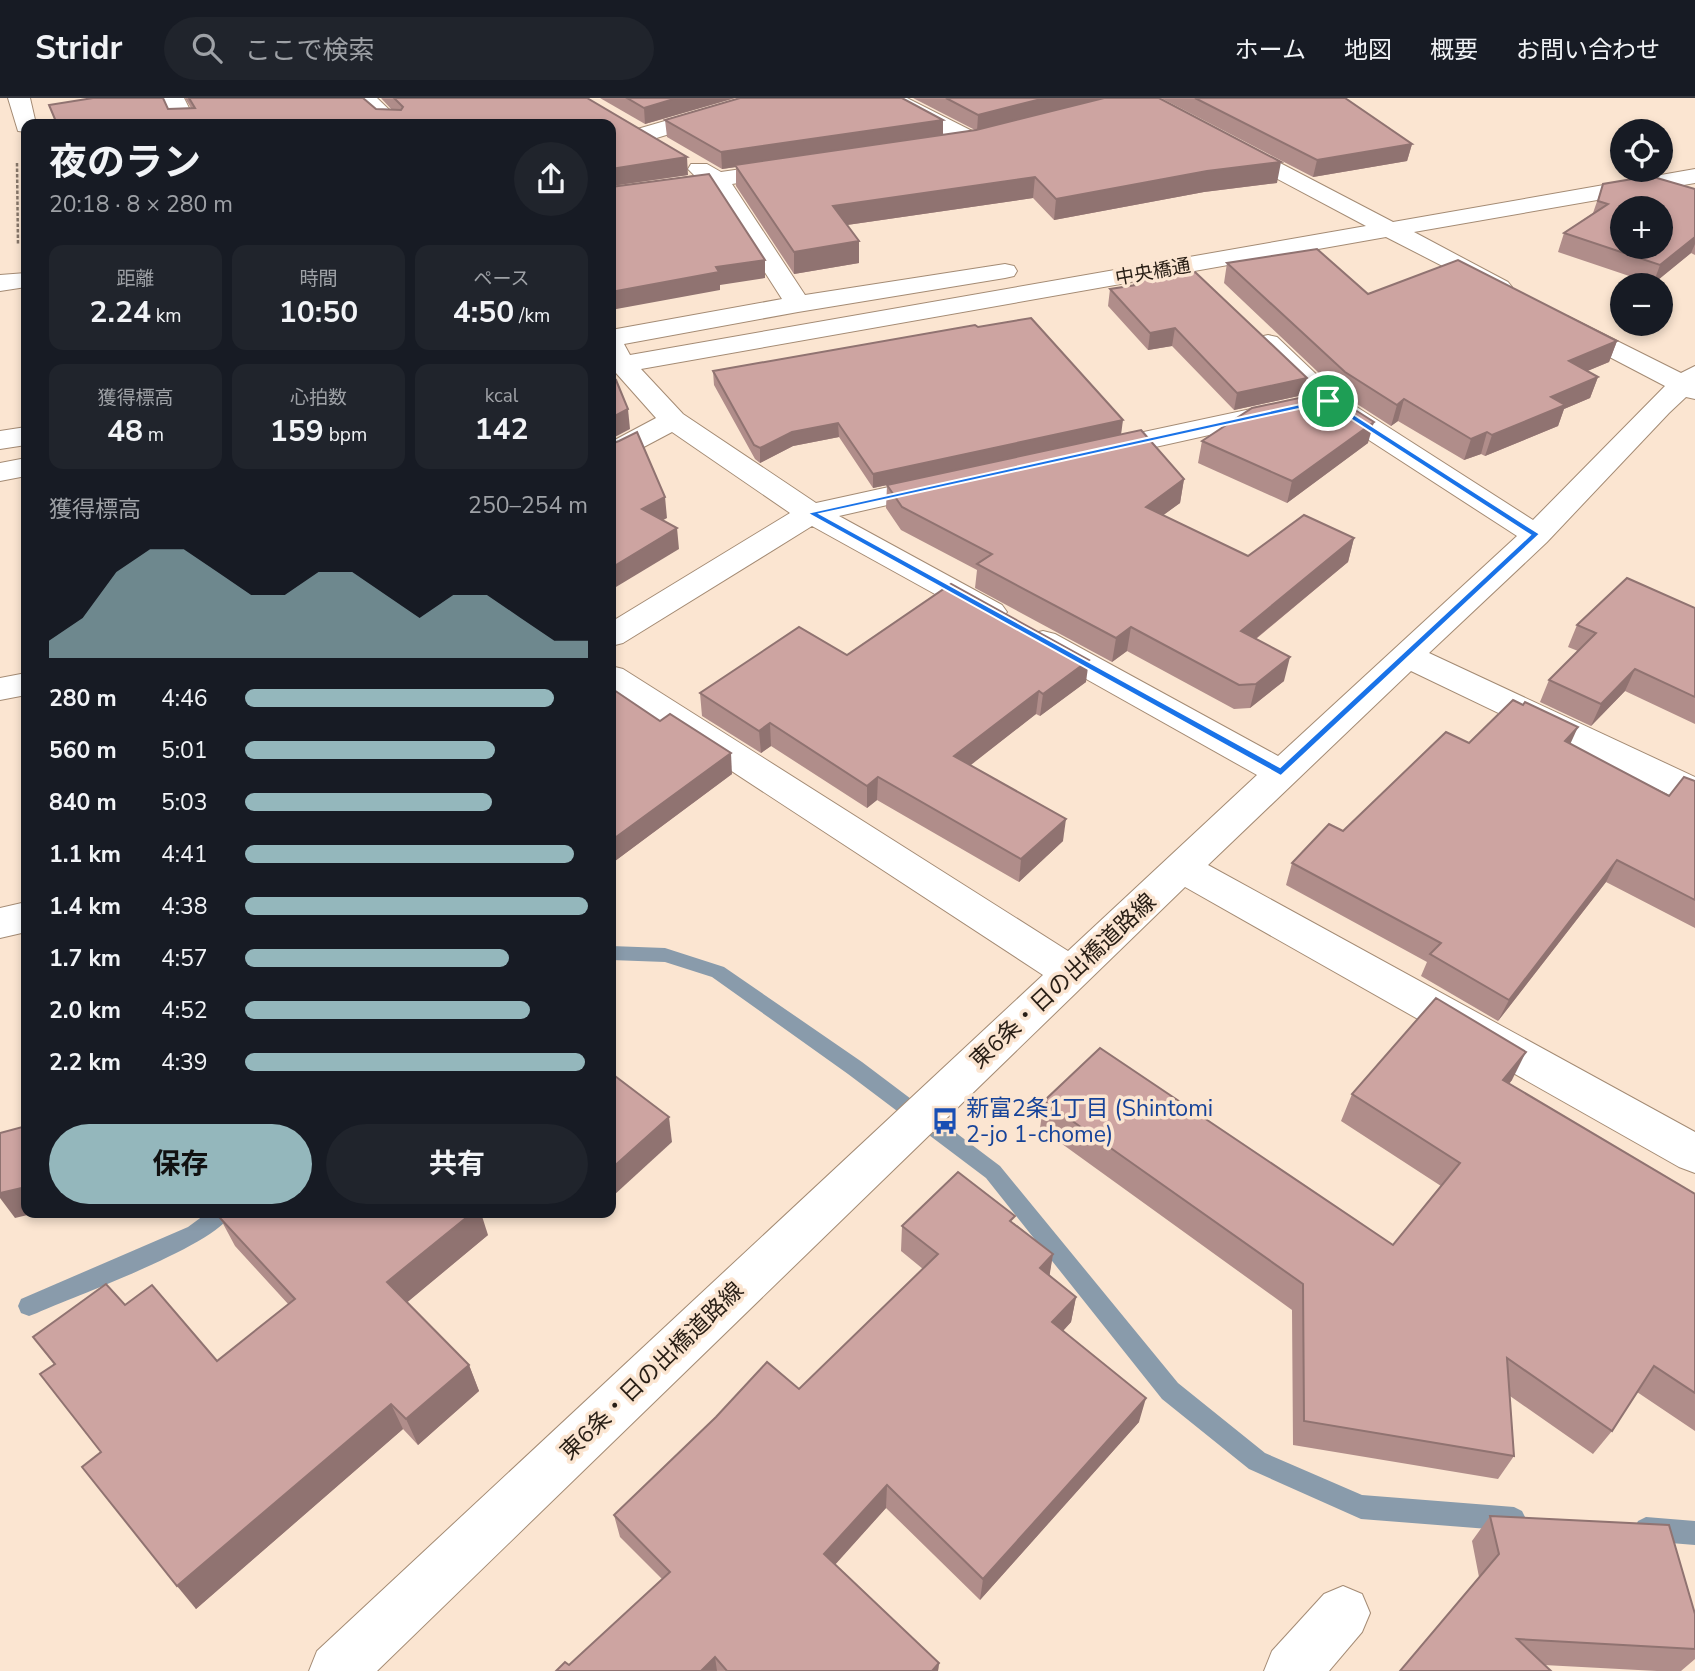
<!DOCTYPE html>
<html lang="ja">
<meta charset="utf-8">
<style>
body{margin:0;font-family:"Nunito Sans","Noto Sans JP",sans-serif;background:#20242c;color:#f1f3f6;height:100vh;display:flex;flex-direction:column;font-size:26px;white-space:nowrap}
*{box-sizing:border-box;margin:0}
p{font-size:23px;color:#9ea1a6}
.icon{flex:none;width:38px;height:38px;fill:none;stroke:currentColor;stroke-width:2;stroke-linecap:round;stroke-linejoin:round}
.map{position:relative;flex:1;overflow:hidden}
.side{position:absolute;left:21px;top:21px;width:595px;height:1099px;display:flex;flex-direction:column;background:#171b24;border-radius:14px;box-shadow:0 4px 10px #0003}
.side>*{flex:none}
.controls{position:absolute;left:1610px;top:21px;display:grid;gap:14px}
.controls a{display:grid;place-items:center;width:63px;height:63px;border-radius:50%;background:#171b24;box-shadow:0 4px 10px #0003;font-size:35px}
.pin{position:absolute;display:grid;place-items:center;width:60px;height:60px;color:#fff;margin:-30px;border:4px solid #fff;border-radius:50%;box-shadow:0 2px 7px #0007}
.round{display:grid;place-items:center;flex:none;width:74px;height:74px;border-radius:37px;background:#20242c}
.head{display:flex;align-items:center;justify-content:space-between;height:119px;padding:0 28px}
h1{font-size:38px;font-weight:700;line-height:52px}
.figures{display:grid;grid-template-columns:repeat(3,1fr);gap:10px;height:119px;padding:7px 28px}
.figures div{display:grid;align-content:center;border-radius:14px;background:#20242c;text-align:center}
.figures b{font-size:30px;font-weight:700}
.figures small{font-size:19px;font-weight:400}
.figures p{font-size:19px}
.chart{height:196px;padding:14px 28px}
.chart p{display:flex;justify-content:space-between}
.chart svg{width:100%;height:126px;margin-top:7px;fill:#94b7bc;opacity:.7}
.button{display:flex;gap:14px;margin-top:auto;padding:14px 28px}
.button a{flex:1;height:80px;border-radius:42px;background:#94b7bc;color:#111;font-size:28px;font-weight:700;line-height:80px;text-align:center}
.button a+a{background:#20242c;color:#f1f3f6}
ul{padding:0 28px;list-style:none;font-size:23px}
li{display:grid;grid-template-columns:112px 84px 1fr;align-items:center;height:52px}
li i{height:18px;border-radius:9px;background:#94b7bc}
header{display:flex;align-items:center;gap:42px;box-sizing:border-box;height:98px;padding:0 35px;background:#171b24;border-bottom:2px solid #363941}
header strong{font-size:33px}
nav{display:flex;gap:38px;margin-inline-start:auto;font-size:24px}
.search{width:490px;height:63px;background:#20242c;display:flex;align-items:center;gap:18px;box-sizing:border-box;padding:0 24px;border-radius:38px;color:#9ea1a6;font-size:26px}
.map>svg:first-child{display:block}
.lines{fill:none;stroke-linecap:round;stroke-linejoin:round}
.stream{fill:#899bab;fill-rule:evenodd}
.minor-casing{stroke:#a48b74;stroke-width:2}
.path{stroke:#88786a;stroke-width:2.5;stroke-dasharray:3.5 2;stroke-linecap:butt}
.minor{fill:#fff;fill-rule:evenodd}
.wall{fill:#b08d8a}
.shaded-wall{fill:#907371}
.building{fill:#cda4a1;stroke:#907371;stroke-width:2;fill-rule:evenodd}
.route{fill:#1a73e8;stroke:#fff;stroke-width:2;fill-rule:evenodd}
.labels{text-anchor:middle;dominant-baseline:central;stroke-width:7;stroke-linejoin:round;paint-order:stroke}
.far-street-label{font-size:19px;fill:#281e15;stroke:#fbe5d1}
.street-label{font-size:23px;fill:#281e15;stroke:#fbe5d1}
.transit-label{font-size:23px;fill:#164399;stroke:#fbe5d1;text-anchor:start}
</style>
<header>
<strong>Stridr</strong>
<div class="search"><svg class="icon" aria-label="search" viewBox="0 0 24 24"><circle cx="10" cy="10" r="6"/><path d="M15 15l6 6"/></svg>ここで検索</div>
<nav><a>ホーム</a><a>地図</a><a>概要</a><a>お問い合わせ</a></nav>
</header>
<div class="map">
<svg width="1695" height="1573" viewBox="0 0 1695 1573">
<rect width="100%" height="100%" fill="#fbe5d1"/>
<g class="lines">
<g class="stream">
<polygon points="611,848 665,850 724,869 862,964 1000,1068 1178,1285 1265,1355 1362,1397 1514,1409 1522,1413 1526,1421 1522,1429 1514,1433 1361,1421 1249,1371 1162,1301 986,1080 848,976 712,879 665,864 611,862"/>
<path d="M 207,1115 L 232,1115 C 217,1147 75,1198 37,1215 L 29,1218 L 21,1215 L 18,1208 L 21,1201 L 188,1129 Z"/>
<polygon points="1646,1419 1695,1423 1695,1447 1646,1443 1638,1439 1634,1431 1638,1423"/>
</g>
<defs>
<g id="minor">
<polygon points="8,0 30,0 36,26 26,26 26,34 18,33"/>
<polygon points="162,0 184,0 197,26 175,26"/>
<polygon points="353,0 377,0 404,26 381,26"/>
<polygon points="744,0 778,0 774,4 650,42 634,42 631,37 634,32"/>
<polygon points="880,0 907,0 982,38 985,43 982,48 966,48 884,4"/>
<polygon points="1129,0 1156,0 1393,124 1695,71 1695,85 1414,134 1508,184 1512,189 1508,194 1499,197 1386,139 641,271 683,316 816,405 939,378 949,381 954,387 949,393 839,418 1002,507 1007,514 1002,521 991,524 980,521 812,428 623,545 611,548 611,524 790,415 672,334 621,361 611,364 611,344 656,320 616,275 611,276 611,232 782,201 711,90 611,105 611,91 695,78 688,71 691,66 707,66 721,74 789,64 797,66 800,71 797,76 732,86 805,197 1005,166 1014,168 1017,173 1014,178 1005,180 798,214 624,246 630,257 1366,128 1133,4"/>
<polygon points="26,175 26,189 0,193 0,177"/>
<polygon points="1567,218 1681,275 1695,268 1695,301 1686,299 1669,315 1547,444 1429,555 1695,679 1695,707 1682,703 1411,573 1208,767 1695,1034 1695,1075 1679,1069 1185,789 377,1573 309,1573 317,1553 1043,877 611,594 611,568 623,571 1068,853 1257,677 1031,550 1026,543 1031,536 1043,533 1055,536 1278,658 1517,438 1318,309 1259,251 1255,245 1259,239 1268,237 1277,239 1338,297 1533,422 1665,288 1558,232 1554,226 1558,220"/>
<polygon points="1284,304 1294,306 1298,312 1294,318 1097,362 1087,359 1083,353 1087,347 1097,344"/>
<polygon points="26,329 26,347 0,351 0,333"/>
<polygon points="26,360 26,378 0,383 0,365"/>
<polygon points="26,575 26,597 0,602 0,580"/>
<polygon points="26,804 26,834 0,840 0,810"/>
<polygon points="1343,1488 1362,1496 1370,1515 1362,1534 1329,1573 1264,1573 1272,1553 1324,1496"/>
</g>
</defs>
<use href="#minor" class="minor-casing"/>
<polyline class="path" points="17,65 18,147"/>
<use href="#minor" class="minor"/>
</g>
<g class="wall">
<polygon points="185,0 363,0 376,11 392,12 381,0 587,0 688,77 611,88 611,26 56,26 49,7 168,11 191,10"/>
<polygon points="600,0 735,0 645,26"/>
<polygon points="913,0 1159,0 1277,85 1204,94 1054,122 1033,100 847,127 859,143 859,165 794,176 736,88 736,69 722,71 667,39 665,22 943,37 975,32"/>
<polygon points="1161,0 1345,0 1412,46 1407,63 1313,79"/>
<polygon points="1603,86 1695,91 1695,157 1691,155 1653,186 1558,154 1564,135 1593,115"/>
<polygon points="1227,165 1368,196 1617,243 1609,264 1587,273 1598,279 1590,300 1564,311 1558,328 1485,358 1481,356 1464,362 1398,323 1391,328 1340,295 1224,185"/>
<polygon points="1133,184 1303,297 1234,312 1172,248 1148,252 1108,208 1110,191 1133,187"/>
<polygon points="978,229 1121,337 1184,381 1180,405 1163,417 1248,458 1354,440 1348,464 1256,541 1284,583 1250,610 1234,611 1127,553 1112,564 975,490 977,472 901,432 886,410 887,387 873,390 839,339 793,348 760,365 755,361 714,287 713,273"/>
<polygon points="1202,343 1368,345 1287,405 1198,365"/>
<polygon points="1695,510 1695,626 1625,593 1591,628 1540,604 1549,582 1578,553 1568,549 1577,527"/>
<polygon points="847,557 1086,584 1040,618 1036,616 970,667 1063,743 1019,784 877,702 867,710 771,648 761,655 702,618 700,595"/>
<polygon points="611,590 732,676 615,763 611,759"/>
<polygon points="1469,645 1571,646 1669,698 1695,683 1695,830 1606,784 1498,923 1421,878 1427,864 1286,787 1292,765 1343,733"/>
<polygon points="1512,982 1509,986 1695,1096 1695,1333 1637,1294 1612,1333 1593,1356 1510,1298 1514,1358 1498,1381 1293,1347 1292,1212 1040,1030 1044,1003 1393,1147 1441,1088 1341,1023 1352,996"/>
<polygon points="220,1120 488,1137 407,1204 469,1267 479,1293 418,1347 403,1331 196,1511 101,1354 54,1266 33,1239 125,1207 217,1263 289,1207 235,1148"/>
<polygon points="1014,1125 1053,1156 1049,1178 1076,1199 1071,1224 1063,1233 1139,1324 980,1502 886,1410 835,1466 939,1565 938,1573 556,1573 569,1567 662,1481 620,1439 614,1417 799,1291 923,1171 901,1153 902,1128"/>
<polygon points="1490,1418 1695,1516 1695,1561 1681,1573 1657,1573 1544,1567 1400,1573 1479,1479 1472,1443"/>
</g>
<g class="shaded-wall">
<polygon points="677,0 735,0 645,26 644,10"/>
<polygon points="1045,0 1109,0 977,33 978,17"/>
<polygon points="943,22 943,39 735,67 736,69 722,71 721,54"/>
<polygon points="1412,46 1407,63 1313,79 1317,62"/>
<polygon points="687,59 688,77 611,88 611,71"/>
<polygon points="1281,64 1277,85 1204,94 1054,122 1056,101 1207,73"/>
<polygon points="1035,79 1033,100 833,129 833,108"/>
<polygon points="1695,139 1695,146 1691,155 1653,186 1660,167"/>
<polygon points="859,143 859,165 794,176 794,154"/>
<polygon points="765,162 765,180 720,187 720,192 611,212 611,194 716,169"/>
<polygon points="1175,230 1172,248 1148,252 1150,235"/>
<polygon points="1617,243 1609,264 1561,284 1569,263"/>
<polygon points="1598,279 1590,300 1564,311 1558,328 1485,358 1492,337 1551,299"/>
<polygon points="1307,280 1303,297 1234,312 1237,295"/>
<polygon points="1404,301 1398,323 1391,328 1397,307"/>
<polygon points="628,311 630,331 611,341 611,320"/>
<polygon points="1123,322 1121,337 873,390 873,376"/>
<polygon points="1374,324 1368,345 1287,405 1292,383"/>
<polygon points="838,325 839,339 793,348 760,365 760,350 792,334"/>
<polygon points="1487,334 1481,356 1464,362 1471,341"/>
<polygon points="1184,381 1180,405 1143,432 1146,409"/>
<polygon points="665,399 667,420 645,432 642,411"/>
<polygon points="677,430 679,451 611,492 611,470"/>
<polygon points="1354,440 1348,464 1236,557 1241,533"/>
<polygon points="1131,529 1127,553 1112,564 1116,540"/>
<polygon points="1290,559 1284,583 1250,610 1256,586"/>
<polygon points="1089,562 1086,584 1040,618 1043,596"/>
<polygon points="1635,571 1625,593 1591,628 1601,606"/>
<polygon points="1039,593 1036,616 953,681 954,658"/>
<polygon points="770,625 771,648 761,655 759,633"/>
<polygon points="1578,629 1568,651 1565,643"/>
<polygon points="731,655 732,676 615,763 612,742"/>
<polygon points="878,679 877,702 867,710 867,688"/>
<polygon points="1066,721 1063,743 1019,784 1021,761"/>
<polygon points="1617,762 1606,784 1498,923 1509,902"/>
<polygon points="1526,954 1512,982 1489,1009 1503,982"/>
<polygon points="669,1019 672,1044 613,1098 611,1088 611,1071"/>
<polygon points="26,1089 26,1115 36,1115 15,1120 0,1100 0,1095"/>
<polygon points="472,1115 481,1115 488,1137 398,1212 387,1184"/>
<polygon points="1053,1156 1049,1181 1040,1170"/>
<polygon points="1076,1199 1071,1224 1048,1249 1052,1224"/>
<polygon points="469,1267 479,1293 418,1347 406,1321"/>
<polygon points="1146,1300 1139,1324 980,1502 983,1481"/>
<polygon points="391,1306 403,1331 196,1511 177,1488"/>
<polygon points="887,1387 886,1410 825,1478 824,1456"/>
<polygon points="715,1559 717,1573 701,1573"/>
<polygon points="939,1565 938,1573 932,1573"/>
</g>
<g class="building">
<polygon points="93,0 163,0 168,11 195,10 189,0 363,0 376,11 401,12 403,9 394,0 587,0 687,59 611,71 611,26 57,26 49,7"/>
<polygon points="627,0 677,0 644,10"/>
<polygon points="740,0 902,0 943,22 721,54 665,22"/>
<polygon points="946,0 1045,0 978,17"/>
<polygon points="1104,0 1159,0 1281,64 1207,73 1056,101 1035,79 833,108 859,143 794,154 735,67 976,32"/>
<polygon points="1195,0 1345,0 1412,46 1317,62"/>
<polygon points="709,76 765,162 716,169 719,174 611,194 611,89"/>
<path d="M 1650,78 L 1695,91 L 1695,139 L 1660,167 L 1564,135 L 1608,106 L 1598,103 L 1603,86 ZM 1622,110 L 1661,110 L 1661,149 L 1622,149 Z"/>
<polygon points="1317,151 1368,196 1458,162 1617,243 1569,263 1598,279 1551,299 1565,307 1492,337 1487,334 1471,341 1404,301 1397,307 1345,274 1227,165"/>
<polygon points="1195,174 1307,280 1237,295 1175,230 1150,235 1110,191 1136,187 1133,184"/>
<polygon points="1031,220 1123,322 873,376 838,325 792,334 760,350 754,347 713,273 975,227 978,229"/>
<polygon points="616,282 628,311 611,320 611,283"/>
<polygon points="1327,294 1374,324 1292,383 1202,343 1252,310"/>
<polygon points="1141,332 1184,381 1146,409 1248,458 1304,417 1354,440 1241,533 1290,559 1256,586 1239,587 1131,529 1116,540 977,466 992,456 902,409 887,387"/>
<polygon points="637,334 665,399 642,411 677,430 611,470 611,346 619,343"/>
<polygon points="1627,480 1695,510 1695,599 1635,571 1601,606 1549,582 1596,535 1577,527"/>
<polygon points="951,486 1089,562 1043,596 1039,593 954,658 1066,721 1021,761 878,679 867,688 770,625 759,633 700,595 799,529 847,557"/>
<polygon points="611,590 660,623 670,616 731,655 612,742 611,741"/>
<polygon points="1513,602 1523,607 1525,604 1578,629 1565,643 1669,698 1684,679 1695,683 1695,802 1617,762 1509,902 1430,856 1441,845 1292,765 1329,726 1343,733 1446,634 1469,645"/>
<polygon points="1436,900 1526,954 1503,982 1695,1096 1695,1295 1654,1268 1612,1333 1507,1260 1514,1358 1304,1323 1303,1186 1044,1003 1100,950 1393,1147 1460,1065 1352,996"/>
<polygon points="611,975 669,1019 611,1071"/>
<polygon points="26,1028 26,1089 0,1095 0,1035"/>
<polygon points="958,1074 1015,1118 1010,1123 1053,1156 1040,1170 1076,1199 1052,1224 1146,1300 983,1481 887,1387 824,1456 939,1565 932,1573 727,1573 715,1559 701,1573 556,1573 565,1564 569,1567 670,1474 614,1417 716,1319 767,1264 799,1291 938,1156 902,1128"/>
<polygon points="228,1115 472,1115 387,1184 469,1267 406,1321 391,1306 177,1488 82,1369 101,1354 40,1276 55,1266 33,1239 106,1186 125,1207 152,1187 217,1263 295,1201 220,1120"/>
<polygon points="1490,1418 1669,1427 1695,1516 1695,1551 1517,1541 1551,1573 1400,1573 1499,1456"/>
</g>
<path class="route" d="M 1328,300 L 1540,436 L 1281,678 L 807,415 ZM 1326,305 L 1530,437 L 1280,669 L 820,416 Z"/>
<defs>
<symbol id="bus-bare" viewBox="-9 -9 18 18"><path d="M-5-6H5V4H4V6H2V4H-2V6H-4V4H-5ZM-3.5-4V0h7V-4ZM-3.5 1.2v1.5H-2V1.2ZM2 1.2v1.5H3.5V1.2Z" fill="#1a4fb4" stroke="#fbe5d1" stroke-width="2.5" paint-order="stroke"/></symbol>
</defs>
<g fill-rule="evenodd">
<use href="#bus-bare" x="926" y="1004" width="38" height="38"/>
</g>
<g class="labels">
<g class="far-street-label">
<text transform="translate(1153 174) rotate(-10)">中央橋通</text>
</g>
<g class="street-label">
<text transform="translate(1063 883) rotate(-43)">東6条・日の出橋道路線</text>
<text transform="translate(652 1273) rotate(-44)">東6条・日の出橋道路線</text>
</g>
<g class="transit-label">
<text x="966" y="1010">新富2条1丁目 (Shintomi<tspan x="966" dy="26">2-jo 1-chome)</tspan></text>
</g>
</g>
</svg>
<div class="controls">
<a><svg class="icon" aria-label="locate" viewBox="0 0 24 24"><circle cx="12" cy="12" r="6"/><path d="M12 2v4M12 18v4M2 12h4M18 12h4"/></svg></a>
<a>+</a>
<a>−</a>
</div>
<div class="pin" style="left:1328px;top:303px;background:#1e9e55"><svg class="icon" aria-label="arrive" viewBox="0 0 24 24"><path d="M6 21V4h12l-3 4 3 4H6"/></svg></div>
<section class="side">
<div class="head"><div><h1>夜のラン</h1><p>20:18 · 8 × 280 m</p></div><a class="round"><svg class="icon" aria-label="share" viewBox="0 0 24 24"><path d="M12 15V3M7 8l5-5 5 5M5 13v7h14v-7"/></svg></a></div>
<div class="figures">
<div><p>距離</p><b>2.24<small> km</small></b></div>
<div><p>時間</p><b>10:50</b></div>
<div><p>ペース</p><b>4:50<small> /km</small></b></div>
</div>
<div class="figures">
<div><p>獲得標高</p><b>48<small> m</small></b></div>
<div><p>心拍数</p><b>159<small> bpm</small></b></div>
<div><p>kcal</p><b>142</b></div>
</div>
<div class="chart"><p><span>獲得標高</span>250–254 m</p>
<svg viewBox="0 0 160 44" preserveAspectRatio="none"><path d="M0 44V38L10 30L20 14L30 6L40 6L50 14L60 22L70 22L80 14L90 14L100 22L110 30L120 22L130 22L140 30L150 38L160 38V44z"/></svg>
</div>
<ul>
<li><b>280 m</b>4:46<i style="width:90%"></i></li>
<li><b>560 m</b>5:01<i style="width:73%"></i></li>
<li><b>840 m</b>5:03<i style="width:72%"></i></li>
<li><b>1.1 km</b>4:41<i style="width:96%"></i></li>
<li><b>1.4 km</b>4:38<i style="width:100%"></i></li>
<li><b>1.7 km</b>4:57<i style="width:77%"></i></li>
<li><b>2.0 km</b>4:52<i style="width:83%"></i></li>
<li><b>2.2 km</b>4:39<i style="width:99%"></i></li>
</ul>
<div class="button"><a>保存</a><a>共有</a></div>
</section>
</div>
